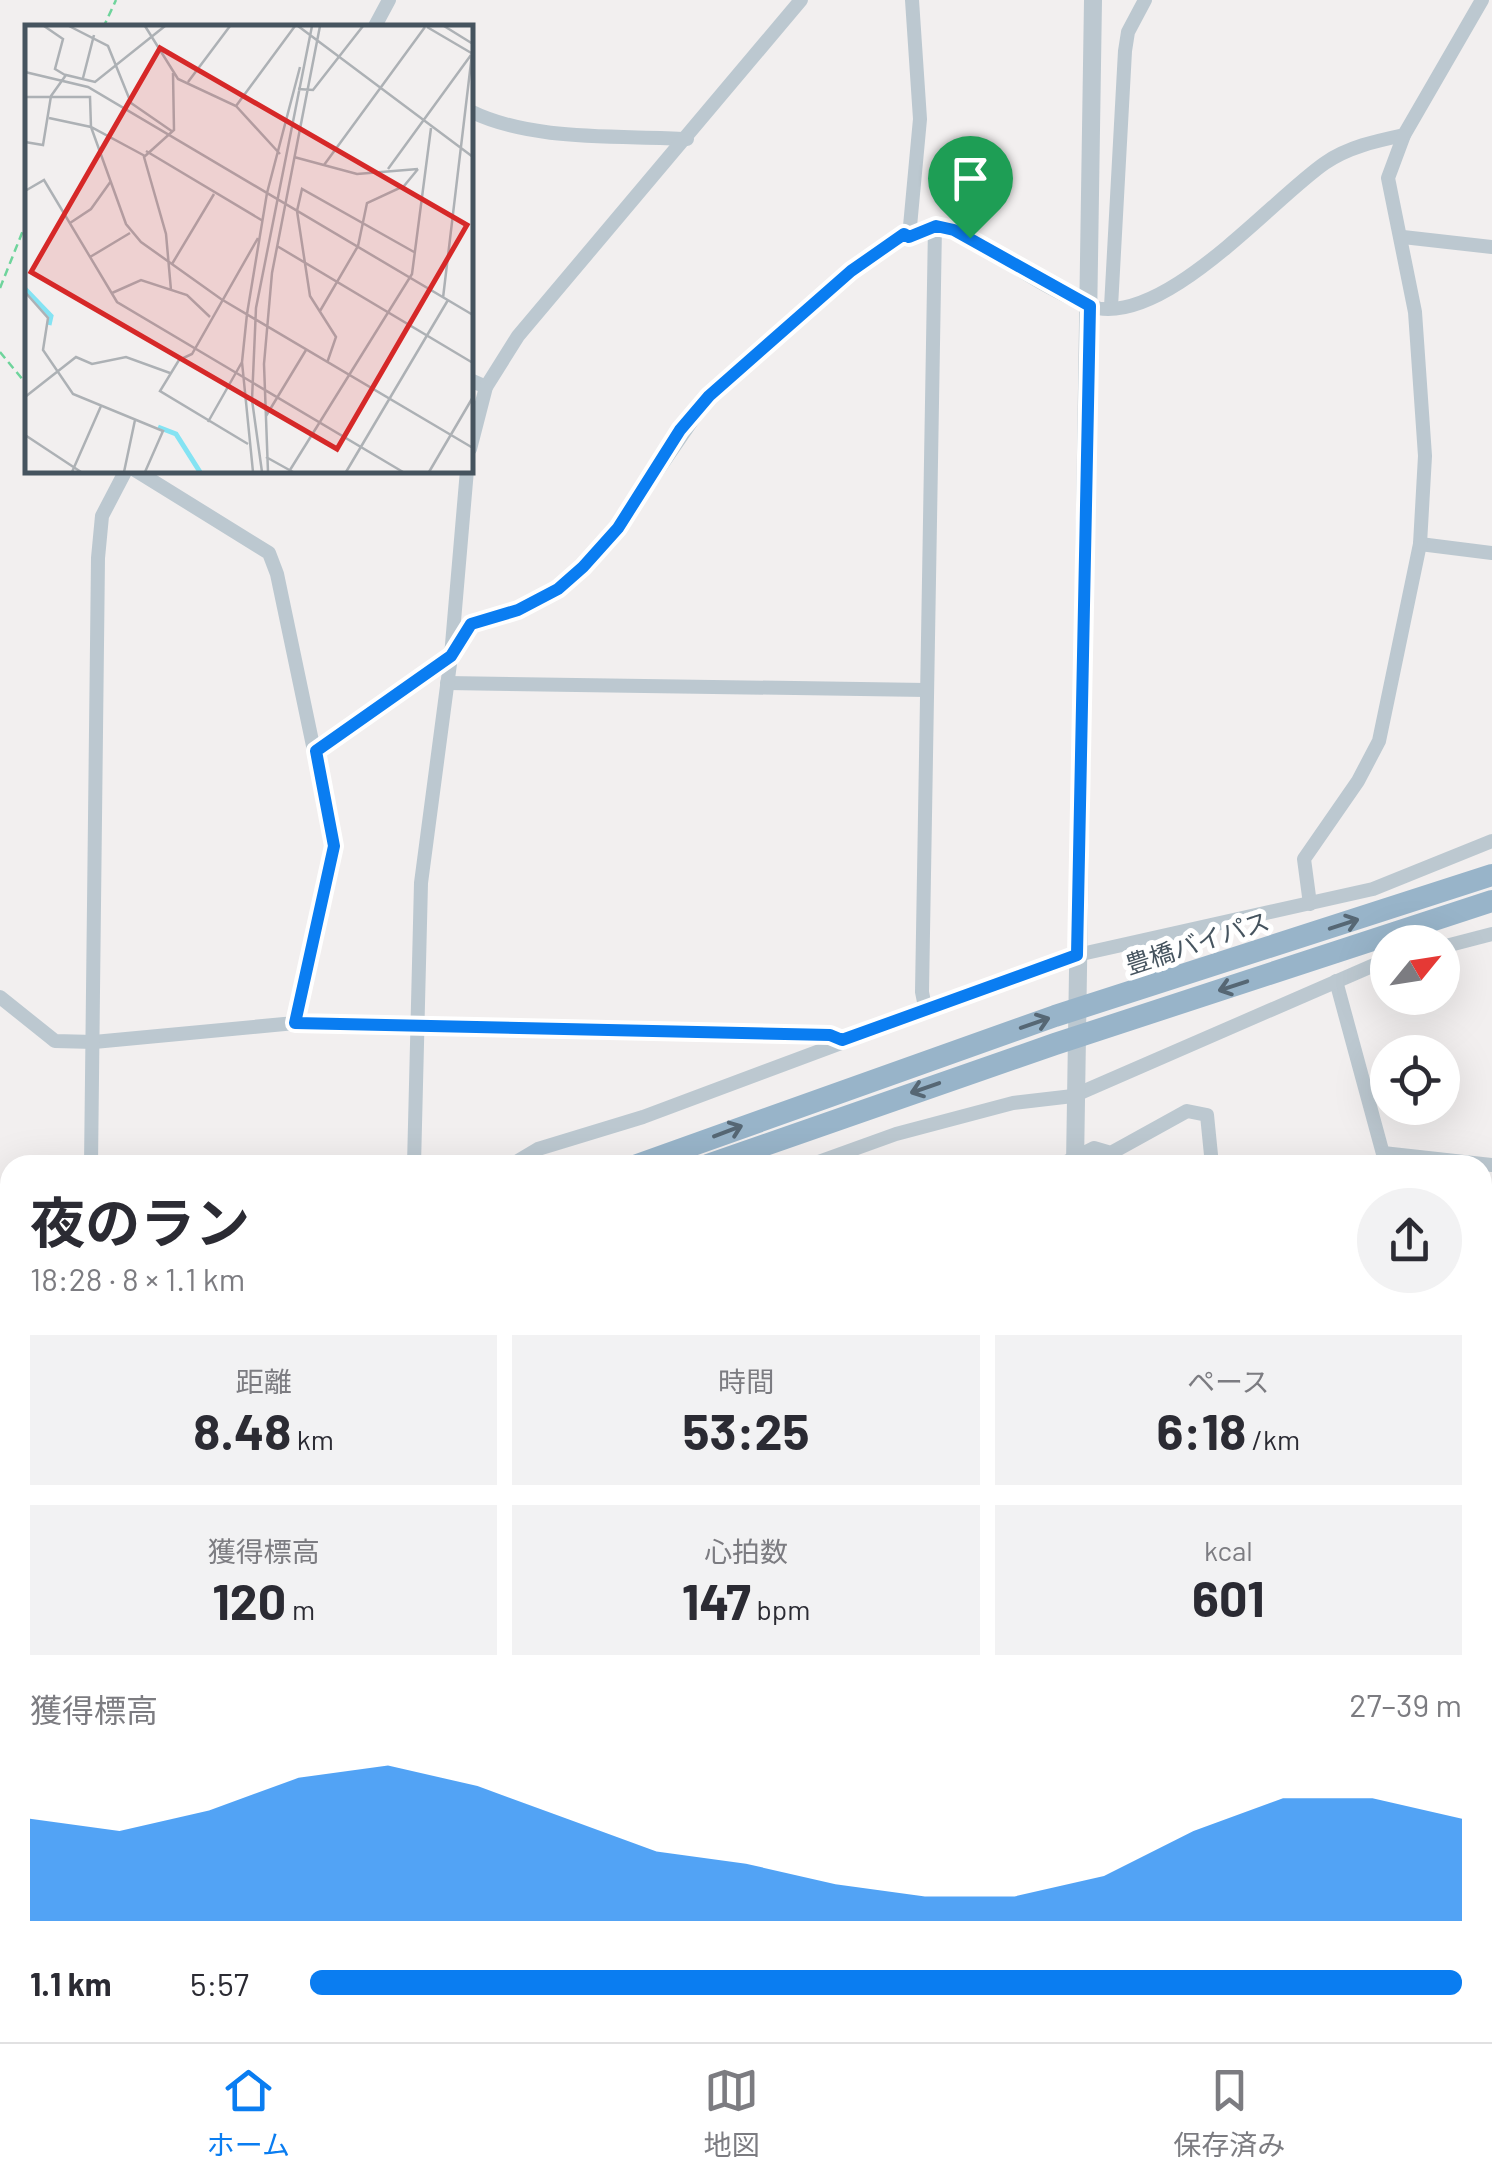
<!DOCTYPE html>
<html lang="ja">
<meta charset="utf-8">
<style>
body{margin:0;font-family:Barlow,"Noto Sans JP",sans-serif;background:#f2f2f3;color:#2b2b33;height:100vh;display:flex;flex-direction:column;font-size:38px;white-space:nowrap}
*{box-sizing:border-box;margin:0}
p{font-size:32px;color:#7c7c81}
.icon{flex:none;width:55px;height:55px;fill:none;stroke:currentColor;stroke-width:2;stroke-linecap:round;stroke-linejoin:round}
.map{position:relative;flex:1;overflow:hidden}
.sheet{position:absolute;left:0px;top:1155px;width:1492px;height:888px;display:flex;flex-direction:column;background:#fff;border-radius:30px 30px 0 0;box-shadow:0 10px 40px #0002}
.sheet>*{flex:none}
.needle{width:65px;rotate:60deg}
.controls{position:absolute;left:1370px;top:925px;display:grid;gap:20px}
.controls a{display:grid;place-items:center;width:90px;height:90px;border-radius:50%;background:#fff;box-shadow:0 10px 40px #0002;font-size:50px}
.pin{position:absolute;display:grid;place-items:center;width:85px;height:85px;color:#fff;margin:-102px -42px;border-radius:50% 50% 50% 0;rotate:-45deg;box-shadow:0 0 10px #0007}
.pin .icon{rotate:45deg}
.round{display:grid;place-items:center;flex:none;width:105px;height:105px;border-radius:52px;background:#f2f2f3}
.headline{display:flex;align-items:center;justify-content:space-between;height:170px;padding:0 30px}
h1{font-size:55px;font-weight:700;line-height:75px}
.stats{display:grid;grid-template-columns:repeat(3,1fr);gap:15px;height:170px;padding:10px 30px}
.stats div{display:grid;align-content:center;border-radius:0px;background:#f2f2f3;text-align:center}
.stats b{font-size:50px;font-weight:700}
.stats small{font-size:28px;font-weight:400}
.stats p{font-size:28px}
.chart{height:280px;padding:20px 30px}
.chart p{display:flex;justify-content:space-between}
.chart svg{width:100%;height:180px;margin-top:10px;fill:#0a7df1;opacity:.7}
ul{padding:0 30px;list-style:none;font-size:32px}
li{display:grid;grid-template-columns:160px 120px 1fr;align-items:center;height:75px}
li i{height:25px;border-radius:12px;background:#0a7df1}
.tab-bar{display:flex;justify-content:space-around;align-items:center;height:140px;border-top:2px solid #e1e1e2;background:#fff;font-size:28px;color:#7c7c81}
.tab-bar a{display:grid;justify-items:center;gap:5px}
.tab-bar .selected{color:#0a7df1}
.map>svg:first-child{display:block}
.lines{fill:none;stroke-linecap:round;stroke-linejoin:round}
.path{stroke:#6fd49c;stroke-width:2.5;stroke-dasharray:8 5;stroke-linecap:butt}
.minor{stroke:#bcc8d0;stroke-width:14}
.tertiary{stroke:#bcc8d0;stroke-width:18}
.trunk{stroke:#98b4c9;stroke-width:22}
.oneway{stroke:#566774}
.route-casing{stroke:#fff;stroke-width:20}
.route{stroke:#0a7df1;stroke-width:12}
.labels{text-anchor:middle;dominant-baseline:central;stroke-width:10;stroke-linejoin:round;paint-order:stroke}
.street-label{font-size:25px;fill:#46545f;stroke:#fff}
.inset-river{fill:none;stroke:#84e3f3;stroke-width:5}
.inset-road{fill:none;stroke:#adb1b5;stroke-width:2.5}
.view{fill:#d62828;fill-opacity:0.15;stroke:#d62828;stroke-width:5}
.inset-edge{fill:none;stroke:#46545f;stroke-width:5}
</style>
<div class="map">
<svg width="1492" height="2042" viewBox="0 0 1492 2042">
<rect width="100%" height="100%" fill="#f2efef"/>
<g class="lines">
<g class="path">
<polyline points="103,28 116,0"/>
<polyline points="0,288 28,218"/>
<polyline points="0,352 28,386"/>
</g>
<g class="minor">
<polyline points="374,28 389,0"/>
<path d="M 470,111 C 533,142 617,135 687,139"/>
<polyline points="909,237 920,119 912,0"/>
<polyline points="1403,237 1492,247"/>
<polyline points="1111,307 1125,51 1128,32 1145,0"/>
<polyline points="470,380 486,387"/>
<polyline points="470,449 486,387 518,336 801,0"/>
<polyline points="135,470 269,553 277,574 334,846 295,1023"/>
<polyline points="1420,544 1492,553"/>
<polyline points="447,683 926,690"/>
<path d="M 316,751 L 451,656 L 471,624 L 518,610 L 558,589 L 583,567 L 618,528 L 709,396 L 851,271 L 904,234 L 909,237 L 935,226 L 954,230 C 994,252 1048,291 1089,306 C 1161,331 1271,200 1325,163 C 1348,147 1376,141 1404,135"/>
<polyline points="1310,904 1304,859 1358,781 1379,741 1420,544 1425,456 1415,312 1388,178 1404,135 1482,0"/>
<polyline points="1442,947 1492,934"/>
<polyline points="1336,981 1386,1165"/>
<polyline points="0,997 55,1041 94,1042 295,1023 830,1035 842,1040"/>
<polyline points="926,1012 922,992 935,226"/>
<polyline points="1383,1153 1492,1165"/>
<polyline points="91,1165 98,558 102,516 126,470"/>
<polyline points="414,1165 421,883 451,656 467,470"/>
<polyline points="511,1165 538,1149 643,1117 1077,955 1373,889 1492,841"/>
<polyline points="810,1165 896,1134 1013,1103 1073,1096 1388,959"/>
<polyline points="1060,1165 1094,1148 1111,1153 1187,1111 1207,1115 1212,1165"/>
<polyline points="0,1312 10,1311"/>
<polyline points="1482,1412 1492,1423"/>
<polyline points="0,1422 10,1415"/>
<polyline points="0,1553 10,1548"/>
<polyline points="0,1593 10,1594"/>
<polyline points="1482,1603 1492,1608"/>
<polyline points="1482,1744 1492,1740"/>
<polyline points="0,1869 10,1870"/>
<polyline points="1482,1956 1492,1952"/>
<polyline points="404,2032 404,2042"/>
<polyline points="80,2042 80,2032"/>
<polyline points="832,2042 833,2032"/>
<polyline points="1283,2042 1305,2032"/>
</g>
<g class="tertiary">
<polyline points="1075,1165 1093,0"/>
<polyline points="1064,2042 1064,2032"/>
</g>
<g class="trunk">
<polyline points="637,1165 1055,1016 1492,875"/>
<polyline points="708,1165 1055,1044 1492,901"/>
<polyline points="0,1471 10,1465"/>
<polyline points="0,1499 10,1492"/>
</g>
</g>
<defs><path id="oneway-shaft" d="M-6 0H5M1.5-3L5.5 0L1.5 3" fill="none" stroke-width="1.6" stroke-linecap="round" stroke-linejoin="round" transform="scale(2.5)"/></defs>
<g class="oneway">
<use href="#oneway-shaft" transform="translate(1344 924) rotate(-18)"/>
<use href="#oneway-shaft" transform="translate(1233 986) rotate(162)"/>
<use href="#oneway-shaft" transform="translate(1035 1023) rotate(-19)"/>
<use href="#oneway-shaft" transform="translate(925 1088) rotate(161)"/>
<use href="#oneway-shaft" transform="translate(728 1131) rotate(-21)"/>
</g>
<g class="lines">
<defs>
<polygon id="route" points="936,226 954,230 1090,306 1077,955 842,1040 830,1035 295,1023 334,846 316,751 451,656 471,624 518,610 558,589 583,567 618,528 680,430 709,396 851,271 904,234 909,237"/>
</defs>
<use href="#route" class="route-casing"/>
<use href="#route" class="route"/>
</g>
<g class="labels">
<g class="street-label">
<text transform="translate(1197 942) rotate(-18)">豊橋バイパス</text>
</g>
</g>
<g transform="translate(25 25)">
<rect width="448" height="448" fill="#f2efef"/>
<path class="inset-river" d="M 0,264 L 26,291 L 24,300M 133,402 L 151,409 L 175,447"/>
<path class="inset-road" d="M 19,1 L 38,14 L 30,44 L 40,50M 44,1 L 83,21 L 106,78 L 148,107M 120,1 L 153,54 L 211,81 L 255,129M 273,1 L 448,132M 419,1 L 448,19M 402,2 L 448,29M 0,47 L 63,62 L 448,290M 58,53 L 69,10M 163,57 L 205,1M 273,64 L 288,65 L 338,1M 0,72 L 65,72 L 66,102 L 101,199 L 116,217 L 196,274 L 448,423M 211,81 L 270,1M 24,93 L 66,102 L 120,131M 0,117 L 18,120 L 26,71 L 41,50 L 70,57 L 140,1M 121,126 L 238,196M 269,132 L 332,149 L 393,144M 299,140 L 400,2M 363,144 L 446,30M 0,166 L 19,155 L 92,277 L 378,447M 45,198 L 66,184 L 86,156M 252,221 L 448,338M 65,232 L 105,208M 147,239 L 189,169M 146,265 L 141,209 L 119,132 L 149,105 L 148,48M 0,267 L 23,293 L 18,325 L 48,369 L 138,406 L 120,447M 87,268 L 116,255 L 162,270 L 185,292M 418,273 L 447,29M 295,286 L 333,221 L 342,178 L 379,161 L 393,144M 302,338 L 311,312 L 285,271 L 272,186 L 277,164 L 389,227M 0,372 L 51,332 L 67,339 L 101,332 L 145,348M 241,391 L 281,325M 183,397 L 217,337M 0,410 L 56,447M 223,419 L 135,366 L 154,335 L 167,329 L 233,213M 241,432 L 268,447M 265,445 L 387,249 L 406,103M 47,447 L 76,381M 99,447 L 110,395M 228,447 L 217,337 L 222,289 L 242,168 L 275,42M 237,447 L 227,375 L 231,283 L 287,1M 243,447 L 239,339 L 247,248 L 295,1M 321,447 L 423,275M 404,447 L 448,372"/>
<path class="view" d="M 135,23 L 442,200 L 312,424 L 6,247 Z"/>
<rect width="448" height="448" class="inset-edge"/>
</g>
</svg>
<div class="controls">
<a><svg class="needle" viewBox="-14 -14 28 28"><path d="M0-13l5 13h-10z" fill="#e53935"/><path d="M0 13l5-13h-10z" fill="#7c7c81"/></svg></a>
<a><svg class="icon" aria-label="locate" viewBox="0 0 24 24"><circle cx="12" cy="12" r="6"/><path d="M12 2v4M12 18v4M2 12h4M18 12h4"/></svg></a>
</div>
<div class="pin" style="left:970px;top:238px;background:#1e9e55"><svg class="icon" aria-label="arrive" viewBox="0 0 24 24"><path d="M6 21V4h12l-3 4 3 4H6"/></svg></div>
<section class="sheet">
<div class="headline"><div><h1>夜のラン</h1><p>18:28 · 8 × 1.1 km</p></div><a class="round"><svg class="icon" aria-label="share" viewBox="0 0 24 24"><path d="M12 15V3M7 8l5-5 5 5M5 13v7h14v-7"/></svg></a></div>
<div class="stats">
<div><p>距離</p><b>8.48<small> km</small></b></div>
<div><p>時間</p><b>53:25</b></div>
<div><p>ペース</p><b>6:18<small> /km</small></b></div>
</div>
<div class="stats">
<div><p>獲得標高</p><b>120<small> m</small></b></div>
<div><p>心拍数</p><b>147<small> bpm</small></b></div>
<div><p>kcal</p><b>601</b></div>
</div>
<div class="chart"><p><span>獲得標高</span>27–39 m</p>
<svg viewBox="0 0 160 44" preserveAspectRatio="none"><path d="M0 44V19L10 22L20 17L30 9L40 6L50 11L60 19L70 27L80 30L90 35L100 38L110 38L120 33L130 22L140 14L150 14L160 19V44z"/></svg>
</div>
<ul>
<li><b>1.1 km</b>5:57<i style="width:100%"></i></li>
</ul>
</section>
</div>
<nav class="tab-bar">
<a class="selected"><svg class="icon" aria-label="home" viewBox="0 0 24 24"><path d="M3 11l9-7 9 7M6 9v11h12V9"/></svg>ホーム</a>
<a><svg class="icon" aria-label="map" viewBox="0 0 24 24"><path d="M3 6l6-2 6 2 6-2v14l-6 2-6-2-6 2zM9 4v14M15 6v14"/></svg>地図</a>
<a><svg class="icon" aria-label="saved" viewBox="0 0 24 24"><path d="M7 4h10v16l-5-4-5 4z"/></svg>保存済み</a>
</nav>
